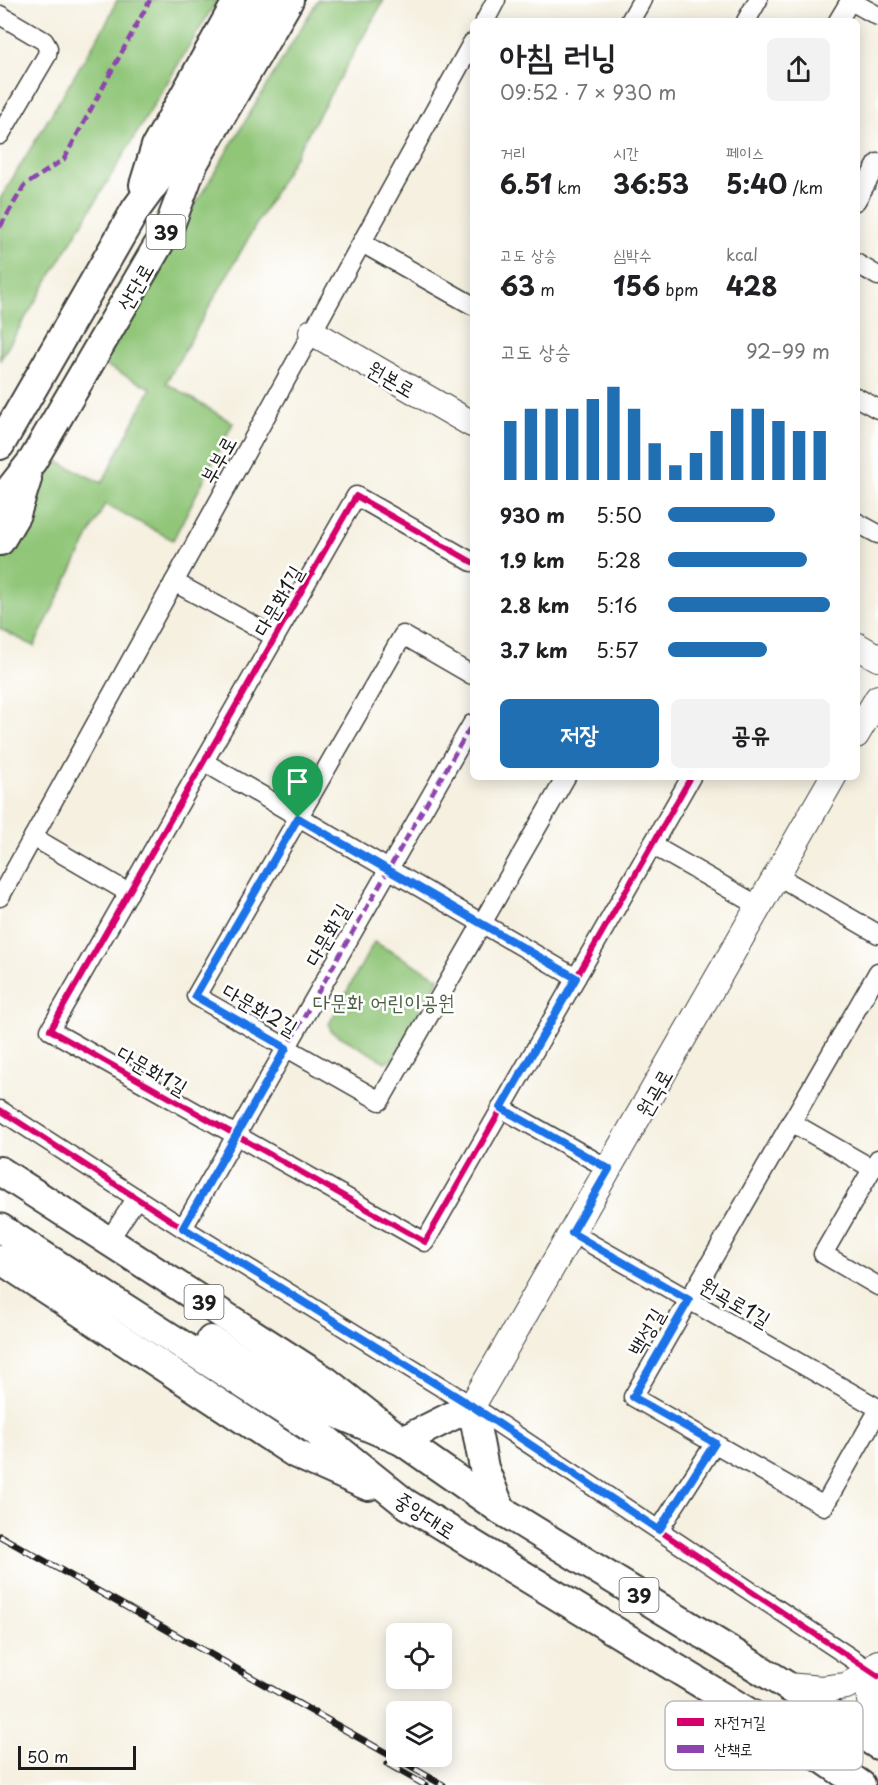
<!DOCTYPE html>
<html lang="ko">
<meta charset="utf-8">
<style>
body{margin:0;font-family:"Playpen Sans","Poor Story",sans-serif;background:#f2f2f2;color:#202124;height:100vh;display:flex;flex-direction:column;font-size:22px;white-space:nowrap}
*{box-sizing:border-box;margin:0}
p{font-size:20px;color:#757577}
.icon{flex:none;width:33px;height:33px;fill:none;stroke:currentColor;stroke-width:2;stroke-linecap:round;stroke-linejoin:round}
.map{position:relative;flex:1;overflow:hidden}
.panel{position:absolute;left:470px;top:18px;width:390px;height:762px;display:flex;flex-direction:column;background:#fff;border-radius:9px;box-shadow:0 3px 15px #0003}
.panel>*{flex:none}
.buttons{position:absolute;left:386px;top:1623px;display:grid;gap:12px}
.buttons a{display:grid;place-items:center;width:66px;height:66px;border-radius:9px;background:#fff;box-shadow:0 3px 15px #0003;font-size:30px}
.scale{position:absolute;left:18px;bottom:15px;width:118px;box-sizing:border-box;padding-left:6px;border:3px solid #1c1c1c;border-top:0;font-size:16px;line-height:21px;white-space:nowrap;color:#1c1c1c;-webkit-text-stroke:4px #fff;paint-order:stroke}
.pin{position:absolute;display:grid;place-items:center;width:51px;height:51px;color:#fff;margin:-62px -26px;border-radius:50% 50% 50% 0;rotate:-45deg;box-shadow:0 0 6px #0007}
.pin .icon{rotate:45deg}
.round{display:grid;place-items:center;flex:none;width:63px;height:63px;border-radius:9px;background:#f2f2f2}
.overview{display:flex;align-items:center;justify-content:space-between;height:102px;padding:0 30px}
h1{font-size:33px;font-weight:700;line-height:45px}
.figures{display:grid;grid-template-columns:repeat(3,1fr);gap:9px;height:102px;padding:6px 30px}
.figures div{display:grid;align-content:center}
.figures b{font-size:26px;font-weight:700}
.figures small{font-size:16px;font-weight:400}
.figures p{font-size:16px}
.chart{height:168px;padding:12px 30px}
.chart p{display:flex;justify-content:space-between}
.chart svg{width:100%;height:108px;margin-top:6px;stroke:#1f6fb2;stroke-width:6}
.cta{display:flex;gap:12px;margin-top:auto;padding:12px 30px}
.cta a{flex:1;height:69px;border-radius:9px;background:#1f6fb2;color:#fff;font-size:24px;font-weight:700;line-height:69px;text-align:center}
.cta a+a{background:#f2f2f2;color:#202124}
ul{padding:0 30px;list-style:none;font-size:20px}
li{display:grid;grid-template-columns:96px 72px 1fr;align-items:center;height:45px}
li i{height:15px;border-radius:8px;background:#1f6fb2}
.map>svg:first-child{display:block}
.green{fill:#91c679;stroke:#56714a;stroke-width:1.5}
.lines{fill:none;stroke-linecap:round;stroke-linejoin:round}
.street-casing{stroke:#3d3c39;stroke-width:21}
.secondary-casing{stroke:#3d3c39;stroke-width:28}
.primary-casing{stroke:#3d3c39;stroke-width:32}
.street{stroke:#fff;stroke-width:18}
.secondary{stroke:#fff;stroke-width:26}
.primary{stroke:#fff;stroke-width:28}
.rail-casing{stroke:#1c1c1c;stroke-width:7}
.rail{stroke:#fff;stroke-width:4.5;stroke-dasharray:14;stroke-linecap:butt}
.quiet{stroke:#8e44ad;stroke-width:4.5;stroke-dasharray:9 4.5;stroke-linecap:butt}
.cycleway-casing{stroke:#fff;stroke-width:10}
.cycleway{stroke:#d6006c;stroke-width:6}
.route-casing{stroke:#fff;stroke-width:12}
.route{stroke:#1a73e8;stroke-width:8}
.labels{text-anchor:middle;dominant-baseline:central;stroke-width:5;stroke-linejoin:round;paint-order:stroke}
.shield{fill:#fff;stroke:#606060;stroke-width:1.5}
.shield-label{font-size:20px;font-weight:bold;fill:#1c1c1c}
.street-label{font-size:21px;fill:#1c1c1c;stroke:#fff}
.park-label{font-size:21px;fill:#4b6041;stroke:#fff}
.key{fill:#fff;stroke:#bbb;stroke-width:1.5}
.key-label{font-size:16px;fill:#1c1c1c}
</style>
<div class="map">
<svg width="878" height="1785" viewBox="0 0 878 1785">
<rect width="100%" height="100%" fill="#fff"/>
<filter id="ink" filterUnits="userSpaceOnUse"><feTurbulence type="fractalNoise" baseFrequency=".0167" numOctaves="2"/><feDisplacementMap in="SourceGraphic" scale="12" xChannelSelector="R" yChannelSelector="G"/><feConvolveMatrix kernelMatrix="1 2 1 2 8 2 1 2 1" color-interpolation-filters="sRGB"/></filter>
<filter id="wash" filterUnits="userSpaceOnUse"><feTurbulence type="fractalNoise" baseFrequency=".008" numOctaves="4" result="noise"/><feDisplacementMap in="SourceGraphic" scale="24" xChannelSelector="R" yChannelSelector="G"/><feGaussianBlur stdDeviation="1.35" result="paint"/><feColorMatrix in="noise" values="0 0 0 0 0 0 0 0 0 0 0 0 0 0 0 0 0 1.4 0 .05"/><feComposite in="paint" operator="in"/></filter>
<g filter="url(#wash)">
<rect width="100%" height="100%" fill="#f5f0e0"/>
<g class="green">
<polygon points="117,0 217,0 0,360 0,199 107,22"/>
<polygon points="318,0 384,0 166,383 233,423 173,540 105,504 34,646 0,629 0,547 50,458 102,483 151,388 100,363"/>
<polygon points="374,942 439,978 393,1059 385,1062 331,1031 329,1024"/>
</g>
</g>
<g filter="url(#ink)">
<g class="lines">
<defs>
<g id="street">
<polyline points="849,0 878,16"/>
<polyline points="0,15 44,41 48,48 47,55 0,135"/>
<polyline points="485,21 496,0"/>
<polyline points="630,21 642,0"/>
<polyline points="746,21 758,0"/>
<polyline points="838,21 850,1"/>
<polyline points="856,201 878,163"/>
<polyline points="362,243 472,305"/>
<polyline points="856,263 878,276"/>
<polyline points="856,397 878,409"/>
<polyline points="856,522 878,534"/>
<polyline points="472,562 356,496 50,1030 425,1242 691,777"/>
<polyline points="174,582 275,637"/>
<polyline points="472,675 403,635 196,996 380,1101 566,777"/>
<polyline points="204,762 576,978"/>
<polyline points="33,837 129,893"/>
<polyline points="652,845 759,906"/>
<polyline points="776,875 878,934"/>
<polyline points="0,897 472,43"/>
<polyline points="878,972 633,1397 824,1506 878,1411"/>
<polyline points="501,1108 609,1169"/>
<polyline points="0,1110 183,1228 472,1406 878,1676"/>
<polyline points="791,1122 873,1169"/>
<polyline points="878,1159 823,1254 878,1286"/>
<polyline points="183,1228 472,724"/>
<polyline points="572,1233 878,1408"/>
<polyline points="109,1240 136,1199"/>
<polyline points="659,1530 715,1443"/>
</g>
<g id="secondary">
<polyline points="312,332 472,424"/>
<polyline points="856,645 878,658"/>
<polyline points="856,735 878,698"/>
<polyline points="472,1406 833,777"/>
<path d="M 878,1663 C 864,1687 869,1703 878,1727"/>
<polyline points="787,1686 822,1689 846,1686 872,1672"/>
</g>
<g id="primary">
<polyline points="144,185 156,146 238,0"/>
<polyline points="0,445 136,209 175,156 264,0"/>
<polyline points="0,502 33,460 170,225 192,166 289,0"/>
<polyline points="0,541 16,514 27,479"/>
<polyline points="0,1171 326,1381 402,1441 501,1510 787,1686 878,1745"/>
<polyline points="0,1228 313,1429 405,1503 810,1750 861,1785"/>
<polyline points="0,1259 296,1454 368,1486"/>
<polyline points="211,1340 308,1401 402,1441 472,1406 484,1468 501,1510"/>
</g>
</defs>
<use href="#street" class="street-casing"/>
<use href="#secondary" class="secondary-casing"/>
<use href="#primary" class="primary-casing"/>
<use href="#street" class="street"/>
<use href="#secondary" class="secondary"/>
<use href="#primary" class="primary"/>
<defs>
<g id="rail">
<polyline points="0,1536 443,1785"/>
<polyline points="388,1764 425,1785"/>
</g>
</defs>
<use href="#rail" class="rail-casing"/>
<use href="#rail" class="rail"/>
<g class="quiet">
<polyline points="0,227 24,186 64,159 150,0"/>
<polyline points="183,1228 472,724"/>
</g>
<defs>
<g id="cycleway">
<polyline points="472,562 356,496 50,1030 425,1242 691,777"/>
<polyline points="0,1110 183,1228 472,1406 878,1676"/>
</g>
</defs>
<use href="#cycleway" class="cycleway-casing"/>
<use href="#cycleway" class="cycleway"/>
</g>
</g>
<g class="lines" filter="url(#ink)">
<defs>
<polygon id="route" points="298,818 576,978 501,1108 609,1169 572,1233 689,1300 633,1397 715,1443 659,1530 472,1406 183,1228 286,1048 195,996"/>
</defs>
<use href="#route" class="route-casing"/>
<use href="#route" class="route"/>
</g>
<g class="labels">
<g class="shield">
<rect x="146.5" y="215" width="39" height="34" rx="4.5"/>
<rect x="184.5" y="1285" width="39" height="34" rx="4.5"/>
<rect x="619.5" y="1578" width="39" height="34" rx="4.5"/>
</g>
<g class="shield-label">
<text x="166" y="232">39</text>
<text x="204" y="1302">39</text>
<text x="639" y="1595">39</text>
</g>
<g class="street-label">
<text transform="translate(134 286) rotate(-60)">산단로</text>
<text transform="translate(392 378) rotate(30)">원본로</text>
<text transform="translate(217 459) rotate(-61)">부부로</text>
<text transform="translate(277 600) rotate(-60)">다문화1길</text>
<text transform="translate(326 934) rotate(-60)">다문화길</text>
<text transform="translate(261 1008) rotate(30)">다문화2길</text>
<text transform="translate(153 1069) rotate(30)">다문화1길</text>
<text transform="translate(653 1092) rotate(-60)">원곡로</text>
<text transform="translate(736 1301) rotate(30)">원곡로1길</text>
<text transform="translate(645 1331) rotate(-60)">백성길</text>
<text transform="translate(426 1514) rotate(33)">중앙대로</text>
</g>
<g class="park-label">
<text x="384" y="1001">다문화 어린이공원</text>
</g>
</g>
<rect x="665" y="1701" width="198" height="69" rx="9" class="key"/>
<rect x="677" y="1718" width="27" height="8" fill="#d6006c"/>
<rect x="677" y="1745" width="27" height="8" fill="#8e44ad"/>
<g class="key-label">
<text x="714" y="1728">자전거길</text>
<text x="714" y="1755">산책로</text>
</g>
</svg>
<div class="buttons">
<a><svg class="icon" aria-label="locate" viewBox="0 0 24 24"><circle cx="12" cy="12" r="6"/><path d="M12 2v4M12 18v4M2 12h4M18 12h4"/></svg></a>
<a><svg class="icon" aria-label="layers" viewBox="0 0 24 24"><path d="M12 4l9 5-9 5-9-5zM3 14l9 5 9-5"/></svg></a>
</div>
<div class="scale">50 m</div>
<div class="pin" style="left:298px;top:818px;background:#1e9e55"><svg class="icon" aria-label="arrive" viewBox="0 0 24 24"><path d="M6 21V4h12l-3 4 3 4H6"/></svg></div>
<section class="panel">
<div class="overview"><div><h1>아침 러닝</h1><p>09:52 · 7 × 930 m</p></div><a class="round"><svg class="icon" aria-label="share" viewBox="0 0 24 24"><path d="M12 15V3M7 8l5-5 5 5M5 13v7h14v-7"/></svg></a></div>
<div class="figures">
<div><p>거리</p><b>6.51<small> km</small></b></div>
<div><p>시간</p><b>36:53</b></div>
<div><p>페이스</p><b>5:40<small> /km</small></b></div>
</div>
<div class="figures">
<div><p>고도 상승</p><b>63<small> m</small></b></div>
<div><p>심박수</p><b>156<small> bpm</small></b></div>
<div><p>kcal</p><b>428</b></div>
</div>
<div class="chart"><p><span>고도 상승</span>92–99 m</p>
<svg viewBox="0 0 160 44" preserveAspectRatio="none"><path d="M5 44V20M15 44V15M25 44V15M35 44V15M45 44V11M55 44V6M65 44V15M75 44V29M85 44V38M95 44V33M105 44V24M115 44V15M125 44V15M135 44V20M145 44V24M155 44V24"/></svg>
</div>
<ul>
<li><b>930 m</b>5:50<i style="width:66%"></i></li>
<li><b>1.9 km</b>5:28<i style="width:86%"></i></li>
<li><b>2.8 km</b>5:16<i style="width:100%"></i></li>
<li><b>3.7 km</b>5:57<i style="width:61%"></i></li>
</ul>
<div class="cta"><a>저장</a><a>공유</a></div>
</section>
</div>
